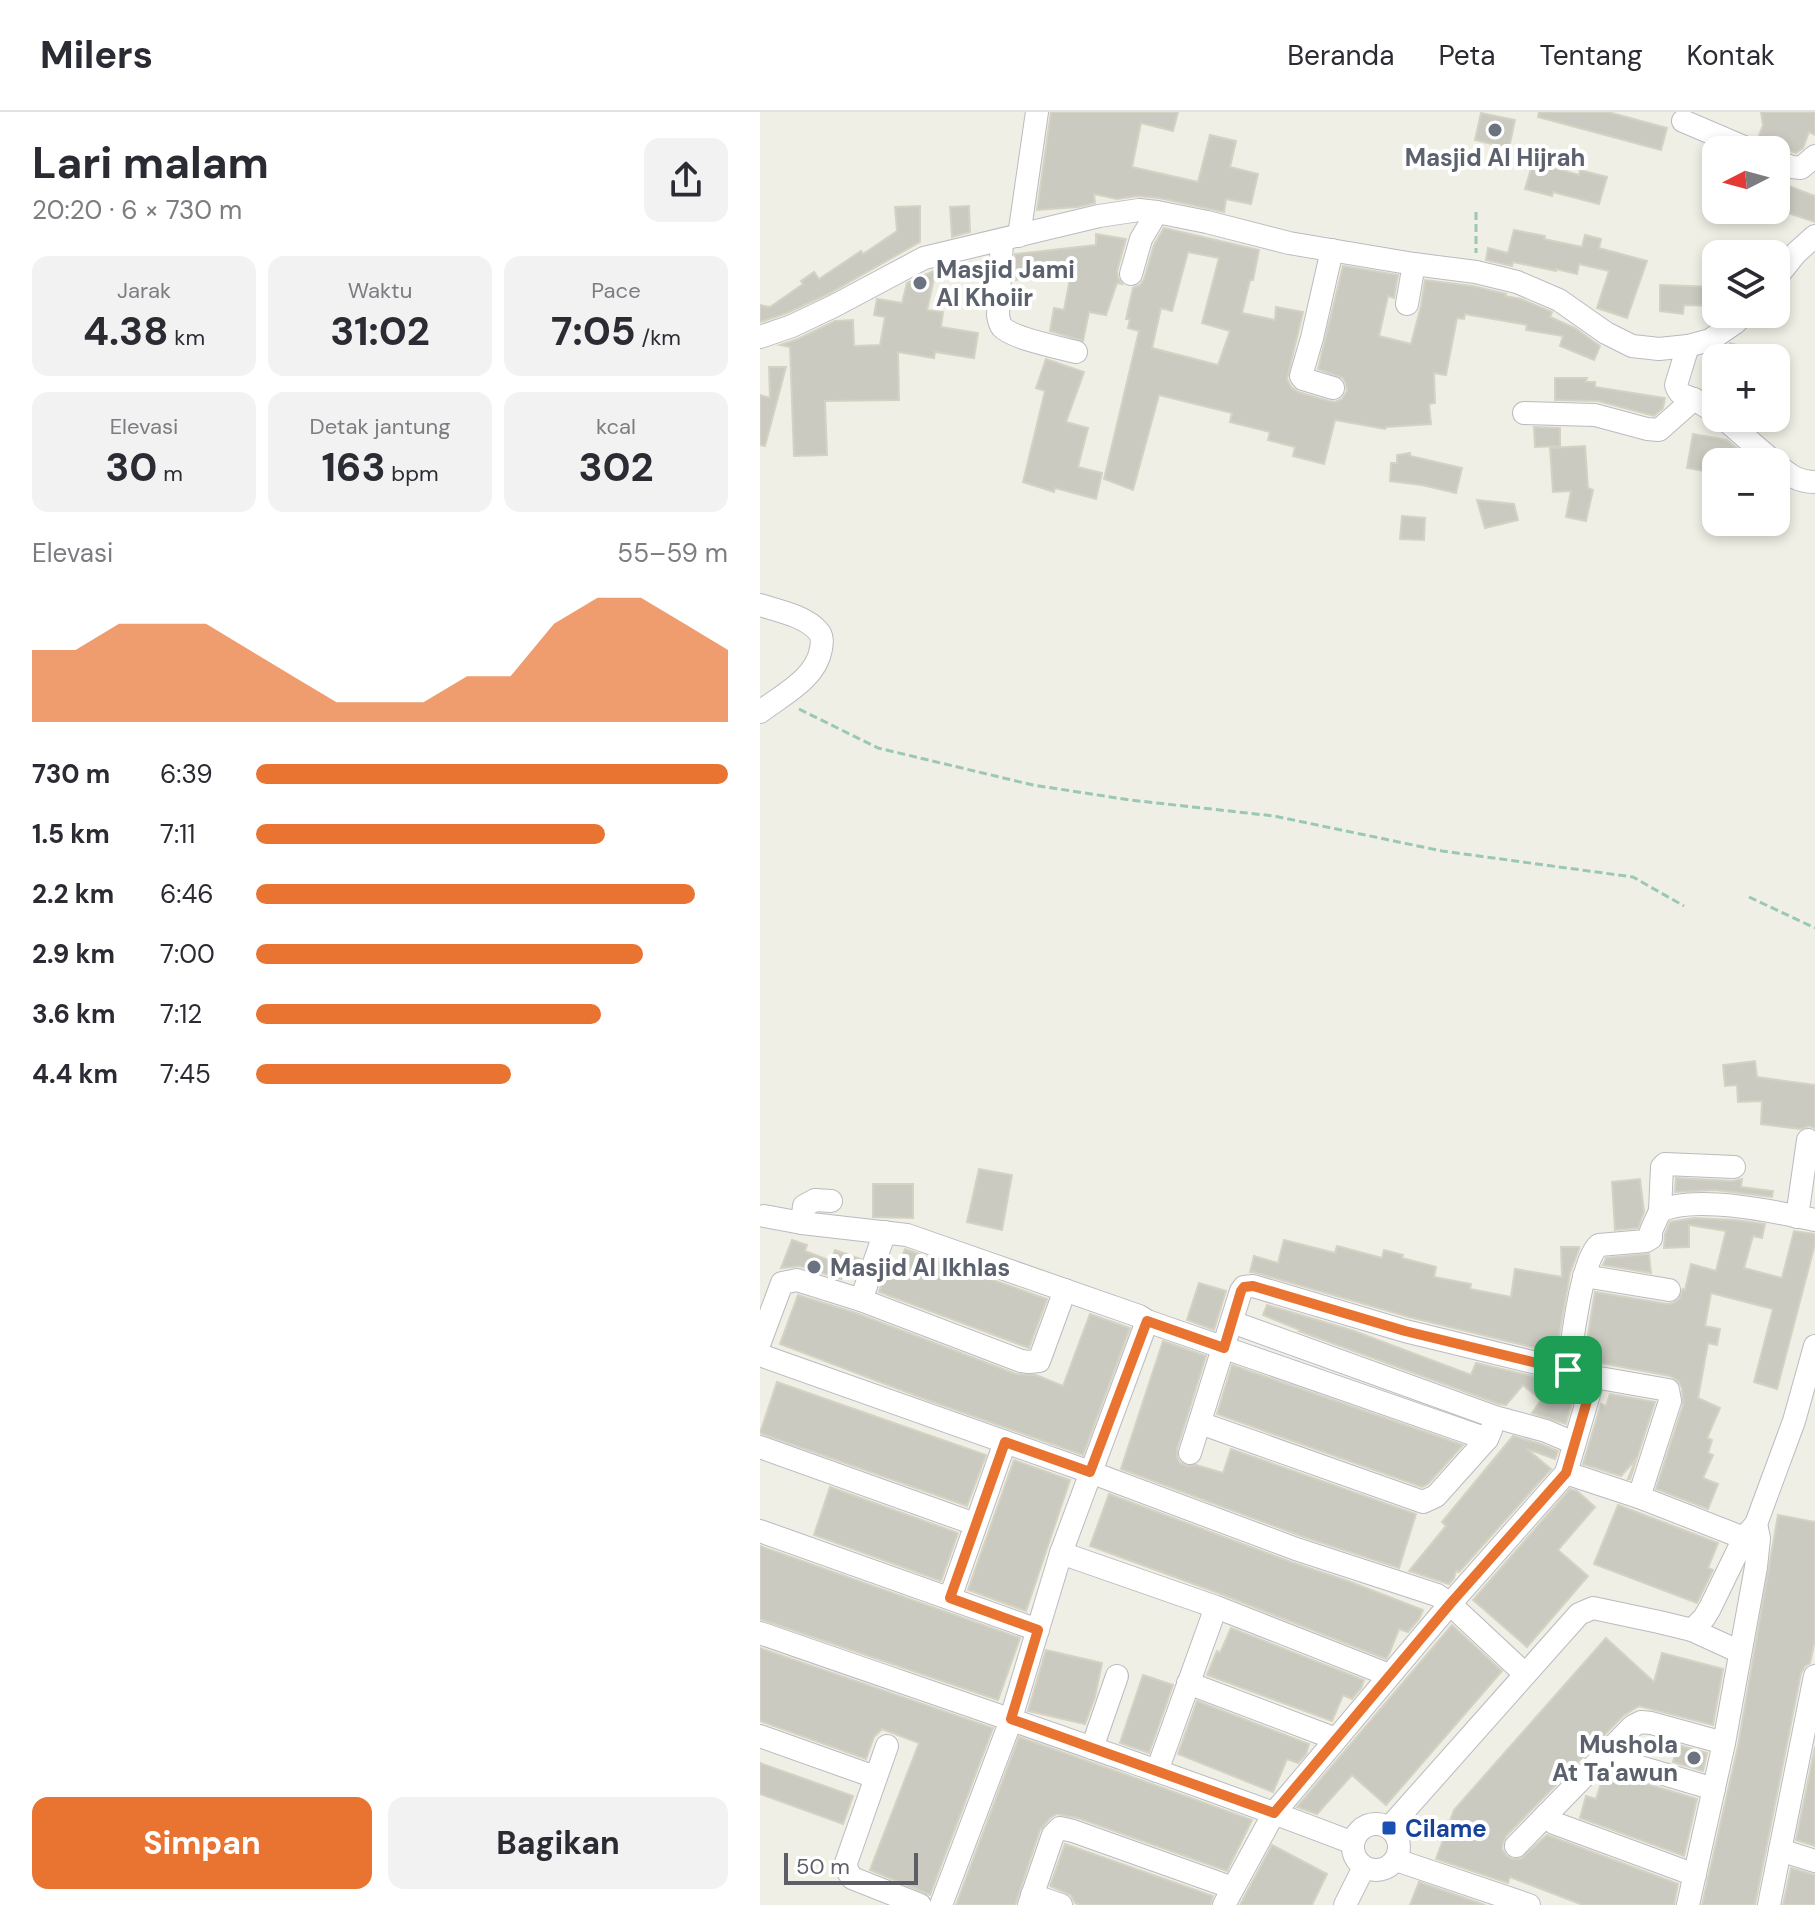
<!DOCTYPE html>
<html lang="id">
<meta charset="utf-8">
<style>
body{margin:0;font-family:"DM Sans",sans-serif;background:#f2f2f3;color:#2b2b33;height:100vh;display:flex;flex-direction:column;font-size:30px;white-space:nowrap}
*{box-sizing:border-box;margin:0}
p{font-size:26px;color:#7c7c81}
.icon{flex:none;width:44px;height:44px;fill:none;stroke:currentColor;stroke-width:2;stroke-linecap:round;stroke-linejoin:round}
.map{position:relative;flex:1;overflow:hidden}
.side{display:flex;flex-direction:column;background:#fff;width:760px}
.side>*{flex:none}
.needle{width:52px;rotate:264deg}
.buttons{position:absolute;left:942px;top:24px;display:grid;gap:16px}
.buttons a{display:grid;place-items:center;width:88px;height:88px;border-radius:16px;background:#fff;box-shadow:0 4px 12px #0003;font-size:40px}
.scale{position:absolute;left:24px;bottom:20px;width:134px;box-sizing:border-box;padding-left:8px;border:4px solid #5d5e66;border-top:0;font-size:22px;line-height:28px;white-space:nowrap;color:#5d5e66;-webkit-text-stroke:6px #fff;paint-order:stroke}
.pin{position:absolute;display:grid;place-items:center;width:68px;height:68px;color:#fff;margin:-34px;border-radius:16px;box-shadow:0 4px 12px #0006}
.round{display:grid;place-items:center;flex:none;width:84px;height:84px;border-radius:16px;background:#f2f2f3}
.headline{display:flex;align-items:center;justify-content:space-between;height:136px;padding:0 32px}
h1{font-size:44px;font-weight:700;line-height:60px}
.metrics{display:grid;grid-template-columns:repeat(3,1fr);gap:12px;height:136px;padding:8px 32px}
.metrics div{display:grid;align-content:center;border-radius:16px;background:#f2f2f3;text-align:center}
.metrics b{font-size:40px;font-weight:700}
.metrics small{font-size:22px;font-weight:400}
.metrics p{font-size:22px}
.chart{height:224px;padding:16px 32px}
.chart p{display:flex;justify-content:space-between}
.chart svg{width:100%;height:144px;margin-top:8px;fill:#e97331;opacity:.7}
.button{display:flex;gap:16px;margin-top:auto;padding:16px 32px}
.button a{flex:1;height:92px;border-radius:16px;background:#e97331;color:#fff;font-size:32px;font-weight:700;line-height:92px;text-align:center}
.button a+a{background:#f2f2f3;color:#2b2b33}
ul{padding:0 32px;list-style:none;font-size:26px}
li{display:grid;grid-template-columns:128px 96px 1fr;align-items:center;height:60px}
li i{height:20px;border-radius:10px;background:#e97331}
header{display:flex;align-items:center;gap:48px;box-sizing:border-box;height:112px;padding:0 40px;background:#fff;border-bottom:2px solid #e1e1e2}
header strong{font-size:38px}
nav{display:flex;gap:44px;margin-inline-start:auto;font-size:28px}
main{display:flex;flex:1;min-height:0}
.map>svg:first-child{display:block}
.building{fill:#cacac1;stroke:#d4d3c3;stroke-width:2;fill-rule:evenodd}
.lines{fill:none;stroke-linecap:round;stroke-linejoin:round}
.minor-casing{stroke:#babbc1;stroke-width:24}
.path{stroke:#9bc8b4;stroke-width:3;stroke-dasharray:8 4;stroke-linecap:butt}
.minor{stroke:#fff;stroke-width:22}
.route-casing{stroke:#fff;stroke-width:16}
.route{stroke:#e97331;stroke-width:10}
.worship-dot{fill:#6b7280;stroke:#fff;stroke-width:3}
.transit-dot{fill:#1a4fb4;stroke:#fff;stroke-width:3}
.labels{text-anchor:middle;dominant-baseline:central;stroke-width:8;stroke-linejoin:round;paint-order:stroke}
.worship-label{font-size:24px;font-weight:bold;fill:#5b616d;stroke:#fff;text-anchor:start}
.transit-label{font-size:24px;font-weight:bold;fill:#164399;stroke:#fff;text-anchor:start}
</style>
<header>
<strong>Milers</strong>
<nav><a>Beranda</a><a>Peta</a><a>Tentang</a><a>Kontak</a></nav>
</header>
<main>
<section class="side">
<div class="headline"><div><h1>Lari malam</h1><p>20:20 · 6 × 730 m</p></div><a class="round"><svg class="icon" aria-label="share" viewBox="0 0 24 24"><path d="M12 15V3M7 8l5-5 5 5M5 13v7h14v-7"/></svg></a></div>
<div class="metrics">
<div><p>Jarak</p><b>4.38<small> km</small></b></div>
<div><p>Waktu</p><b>31:02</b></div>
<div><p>Pace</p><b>7:05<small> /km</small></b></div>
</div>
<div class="metrics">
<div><p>Elevasi</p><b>30<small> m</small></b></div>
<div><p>Detak jantung</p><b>163<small> bpm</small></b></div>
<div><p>kcal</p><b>302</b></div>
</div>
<div class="chart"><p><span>Elevasi</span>55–59 m</p>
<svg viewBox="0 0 160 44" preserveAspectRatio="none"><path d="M0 44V22L10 22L20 14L30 14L40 14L50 22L60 30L70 38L80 38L90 38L100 30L110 30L120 14L130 6L140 6L150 14L160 22V44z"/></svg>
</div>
<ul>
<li><b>730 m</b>6:39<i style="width:100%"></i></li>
<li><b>1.5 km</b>7:11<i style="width:74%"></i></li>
<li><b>2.2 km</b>6:46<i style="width:93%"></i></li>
<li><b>2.9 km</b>7:00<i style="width:82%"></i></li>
<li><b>3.6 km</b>7:12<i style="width:73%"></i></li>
<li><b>4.4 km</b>7:45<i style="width:54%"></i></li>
</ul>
<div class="button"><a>Simpan</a><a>Bagikan</a></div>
</section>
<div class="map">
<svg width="1055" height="1793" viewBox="0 0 1055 1793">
<rect width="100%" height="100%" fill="#efefe5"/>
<g class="building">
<polygon points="291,0 418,0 413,19 381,11 372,55 438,70 450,23 476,29 470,55 498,62 491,92 466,87 464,100 399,86 377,84 357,87 334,82 335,91 318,95 277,98"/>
<polygon points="779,0 848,0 907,16 901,38 778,5"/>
<polygon points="1001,0 1055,0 1055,23 1049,20 1043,36 1036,41 1020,36 1011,36 1004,34 998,26 1003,13"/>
<polygon points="721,1 755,8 749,36 715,28"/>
<polygon points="773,50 819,63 820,58 847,65 839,92 793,80 792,84 765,77"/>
<polygon points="1016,69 1055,84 1055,110 1016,97"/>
<polygon points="160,94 160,130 68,182 27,201 0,210 0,193 10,195 43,172 41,169 54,160 59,167 101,139 103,142 137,119 135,95"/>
<polygon points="209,94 210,120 192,125 190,95"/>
<path d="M 404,116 L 499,138 L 493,168 L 490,168 L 482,201 L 515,208 L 516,195 L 543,200 L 527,267 L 531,275 L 538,280 L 569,289 L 575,290 L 582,287 L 587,279 L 586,272 L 583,266 L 558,257 L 583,154 L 638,163 L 634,186 L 628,184 L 619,224 L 651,232 L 661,194 L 665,168 L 713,174 L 746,182 L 745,184 L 761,187 L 792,200 L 790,205 L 815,216 L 840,234 L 834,248 L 800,234 L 803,224 L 766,218 L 767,213 L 705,202 L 704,207 L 697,206 L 686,263 L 674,261 L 675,291 L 669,292 L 671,312 L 626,315 L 625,317 L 575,308 L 564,352 L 533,344 L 535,335 L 508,328 L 510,320 L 470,310 L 472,301 L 399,283 L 373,378 L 344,367 L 379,219 L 368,216 L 370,207 L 366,207 L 373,176 L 380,173 L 384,167 L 394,133 ZM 428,140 L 459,146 L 442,211 L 470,219 L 458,253 L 392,236 L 401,196 L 412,199 Z"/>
<polygon points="754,118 785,124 784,127 822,135 825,123 841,127 839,136 887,149 867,206 837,196 849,159 819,152 817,162 796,157 796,159 753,150 752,154 726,148 728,136 748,141"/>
<polygon points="336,122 366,127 357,159 358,166 362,172 357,171 346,203 329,200 323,229 290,219 294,196 304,198 311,161 254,168 255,142 336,133"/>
<polygon points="176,158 167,198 183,200 181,215 218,221 214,246 175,240 174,246 138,240 139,288 65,289 67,343 34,344 30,235 20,233 38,227 75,209 93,208 94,234 120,233 125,205 114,203 117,187 142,191 147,171"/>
<polygon points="900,173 956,175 956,194 924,193 923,202 900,199"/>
<polygon points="970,231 1007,242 1007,246 965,246"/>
<polygon points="286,247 324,260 306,310 328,316 318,355 342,361 336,387 295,376 294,380 263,370 285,279 276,276"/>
<polygon points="9,255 26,255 5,334 0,333 0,283 10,286"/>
<polygon points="795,266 827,266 825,270 835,270 835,275 905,286 903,296 894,304 838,289 795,288"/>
<polygon points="774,315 800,316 800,334 775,335"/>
<polygon points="933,322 967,328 979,338 977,350 956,350 956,361 927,356"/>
<polygon points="825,334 828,376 833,378 826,409 806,405 811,379 793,380 790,336"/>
<polygon points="650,341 650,344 702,356 696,381 662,373 630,369 631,351 637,351 637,343"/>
<polygon points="717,388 754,392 758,408 725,416"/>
<polygon points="642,404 665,406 664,428 640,427"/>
<polygon points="995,949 997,965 1055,973 1055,1016 1049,1014 1040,1017 1001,1012 1002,989 978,990 977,973 965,974 963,953"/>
<polygon points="219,1057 252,1063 242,1118 207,1110"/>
<polygon points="916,1066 973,1069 982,1067 981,1075 1013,1079 1012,1085 955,1078 915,1080"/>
<polygon points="880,1067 884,1100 878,1116 855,1118 852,1070"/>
<polygon points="113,1072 153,1072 153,1106 113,1105"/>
<polygon points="934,1106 975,1108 1005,1112 1002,1126 993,1124 984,1156 1022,1166 1034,1119 1055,1122 1055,1132 1017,1277 994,1270 1013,1197 951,1181 945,1214 960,1217 957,1233 948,1231 938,1286 960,1296 947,1326 952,1328 948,1341 953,1343 943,1366 958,1372 948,1397 896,1377 923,1293 922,1276 918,1269 910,1264 824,1248 835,1180 907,1192 913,1191 919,1187 923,1177 925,1178 931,1152 956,1159 966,1119 929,1113 929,1135 904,1136 905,1122 910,1110"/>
<polygon points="32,1128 47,1133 45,1139 71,1149 75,1138 101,1147 95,1164 84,1159 81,1167 40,1154 21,1156"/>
<polygon points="524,1128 575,1141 577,1134 622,1146 624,1138 643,1143 642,1146 676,1155 674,1165 711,1172 710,1177 751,1185 755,1157 802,1165 801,1135 819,1135 819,1137 810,1161 796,1241 649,1205 497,1161 490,1160 494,1144 518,1151"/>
<polygon points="145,1137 287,1187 269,1236 119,1180 127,1155 137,1159"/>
<polygon points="889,1142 891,1161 843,1153 846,1146"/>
<polygon points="439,1171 466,1179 454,1218 427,1208"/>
<polygon points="38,1183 96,1201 256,1262 276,1263 303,1274 330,1202 370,1216 323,1343 162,1286 20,1232"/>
<polygon points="507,1193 594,1219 711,1263 716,1251 792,1269 790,1275 814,1283 806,1312 772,1301 781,1288 763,1273 746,1293 739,1292 539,1219 540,1218 503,1203"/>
<polygon points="403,1229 446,1244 417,1337 417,1345 420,1351 427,1354 436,1353 463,1361 471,1337 656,1402 639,1456 541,1424 361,1357"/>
<polygon points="472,1253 703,1333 668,1372 662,1375 457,1302"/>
<polygon points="17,1270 226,1343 207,1394 0,1321"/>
<polygon points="850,1282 895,1290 870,1367 868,1367 876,1347 861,1364 823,1352 841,1292 846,1294"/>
<polygon points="753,1324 781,1332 798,1339 795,1347 767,1337 791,1357 699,1460 696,1459 694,1466 689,1472 649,1459 686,1414 682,1410"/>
<polygon points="254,1348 310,1368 266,1499 208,1478"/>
<polygon points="70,1375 198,1421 181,1469 54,1423"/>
<polygon points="810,1377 817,1379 835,1395 798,1438 828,1464 767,1535 713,1488"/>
<polygon points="349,1382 531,1450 588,1469 663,1498 659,1507 648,1520 639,1517 629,1542 626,1547 461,1482 330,1434"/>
<polygon points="858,1393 958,1431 948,1456 953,1458 937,1491 834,1452"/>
<polygon points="1018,1403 1055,1410 1055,1528 1050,1551 1045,1554 1041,1561 995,1793 942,1793 978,1634"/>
<polygon points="0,1434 260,1526 238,1588 0,1507"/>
<polygon points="692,1513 742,1559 626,1693 592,1663 557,1702 537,1695"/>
<polygon points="471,1516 604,1568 601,1576 592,1587 583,1583 572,1609 447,1563 457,1539 460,1541"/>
<polygon points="846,1526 894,1570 902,1541 963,1557 953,1613 879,1594 863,1604 746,1724 743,1730 742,1737 746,1743 752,1747 761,1747 787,1723 918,1772 914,1793 823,1793 750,1765 748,1771 676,1747 694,1698"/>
<polygon points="0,1536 233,1616 170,1783 110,1758 159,1631 122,1617 114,1625 106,1647 0,1609"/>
<polygon points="286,1538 342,1551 335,1585 325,1612 268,1599"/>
<polygon points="383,1563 413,1573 389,1641 360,1631"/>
<polygon points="437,1589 549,1632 546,1642 538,1651 527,1647 513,1680 418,1642"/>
<polygon points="259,1625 367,1663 492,1708 467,1759 318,1706 297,1702 290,1706 280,1718 255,1793 196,1793"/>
<polygon points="918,1633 947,1641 943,1659 913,1650"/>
<polygon points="1055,1635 1055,1734 1036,1728"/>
<polygon points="0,1651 93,1684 83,1712 0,1682"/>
<polygon points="848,1660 937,1687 924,1744 820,1706 826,1684 836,1687 843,1665"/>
<polygon points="305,1732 453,1784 450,1793 320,1793 315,1791 311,1783 290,1774"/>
<polygon points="512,1733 567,1762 552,1793 480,1793"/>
<polygon points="1031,1756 1055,1763 1055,1793 1023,1793"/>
<polygon points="659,1770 725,1793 650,1793"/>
</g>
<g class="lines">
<defs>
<g id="minor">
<polyline points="923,9 991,38"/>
<polyline points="1016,49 1032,55 1041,56 1055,44"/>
<polyline points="259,124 277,0"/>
<path d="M 242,129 L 238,203 C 239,208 239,211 242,215 C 252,226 300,236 316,240"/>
<polyline points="572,138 552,226 541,264 543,267 573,276"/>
<polyline points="371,162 381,127 397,100"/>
<polyline points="1016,166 1036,141 1055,124"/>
<polyline points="647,192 654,152"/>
<polyline points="0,225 32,214 74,194 164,146 339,104 379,98 397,100 447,110 529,131 654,152 716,160 757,170 799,188 846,221 872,234 899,237 928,234 950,228 975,211 984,202"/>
<path d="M 928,234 L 916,273 C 920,286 927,283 937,289 C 944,293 950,297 956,301"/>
<polyline points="764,301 835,303 887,317 899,318 934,287"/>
<polyline points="963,306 1014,350"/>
<path d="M 1016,352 C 1029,363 1038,370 1055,370"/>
<path d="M 0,493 C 19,499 45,504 58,519 C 63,524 62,531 61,537 C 56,567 22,583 0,600"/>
<polyline points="900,1099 902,1055 905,1052 974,1055"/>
<polyline points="4,1104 42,1111 147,1123 379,1204 387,1209 727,1327"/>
<polyline points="1037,1105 1048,1028"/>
<polyline points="42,1111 44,1094 55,1088 71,1089"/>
<polyline points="824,1164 909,1178"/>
<polyline points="101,1188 125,1120"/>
<polyline points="472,1210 735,1305 786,1319 814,1331"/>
<polyline points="0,1230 22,1171 37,1168 101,1188 261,1249 269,1250 279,1249 305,1178"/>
<polyline points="0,1243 330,1360 536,1437 677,1483 690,1492 765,1562"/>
<path d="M 808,1258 C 812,1233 821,1147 839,1133 L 886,1129 L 891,1126 L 891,1119 L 900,1099 C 935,1082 1017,1100 1055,1108"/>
<polyline points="440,1311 663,1390 676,1384 727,1327 731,1318"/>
<polyline points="0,1335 215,1412"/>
<polyline points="430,1341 481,1179 484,1175 493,1174 645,1219 834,1265 908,1278 910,1289 879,1385"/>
<polyline points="806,1361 879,1385 984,1426"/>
<polyline points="0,1419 278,1518"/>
<polyline points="301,1441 456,1495 629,1563"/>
<polyline points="190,1486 245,1330"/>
<polyline points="932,1518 944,1506 950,1496 984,1426 996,1412 1034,1309 1055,1234"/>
<path d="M 0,1521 C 198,1590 397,1656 593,1731"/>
<polyline points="428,1571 576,1627"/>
<polyline points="0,1624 115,1665"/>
<polyline points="127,1634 86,1751 87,1758 92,1766 160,1793"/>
<polyline points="332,1636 357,1564"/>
<polyline points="843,1644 954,1677"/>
<polyline points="397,1659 456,1495"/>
<polyline points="786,1703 794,1711 935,1763"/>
<circle cx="616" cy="1735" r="23"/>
<polyline points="629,1716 819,1502 833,1496 899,1510 932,1518 980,1540"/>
<polyline points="756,1734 873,1614 881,1610 891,1611 964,1631"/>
<polyline points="1020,1738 1055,1749"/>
<polyline points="636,1748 769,1793"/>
<polyline points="272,1783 301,1793"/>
<polyline points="181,1793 248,1616 301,1441 387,1209"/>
<polyline points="269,1793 293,1723 300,1716 313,1719 473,1776"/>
<polyline points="464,1793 514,1701 690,1492 806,1361 834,1265"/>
<polyline points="585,1793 604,1755"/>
<polyline points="928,1793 964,1631 996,1455 999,1426 996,1412"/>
<polyline points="1009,1793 1055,1564"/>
</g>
</defs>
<use href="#minor" class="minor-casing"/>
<g class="path">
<polyline points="716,100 716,141"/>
<polyline points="39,597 118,636 273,673 370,688 514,704 682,739 873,765 924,794"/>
<polyline points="989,785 1055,816"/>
</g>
<use href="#minor" class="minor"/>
</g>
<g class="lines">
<defs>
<polygon id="route" points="493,1174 645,1219 834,1265 806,1361 690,1492 514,1701 251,1607 278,1518 190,1486 245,1330 330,1360 387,1209 464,1236 481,1179 484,1175"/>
</defs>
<use href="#route" class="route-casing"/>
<use href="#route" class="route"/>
</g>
<g class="worship-dot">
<circle cx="735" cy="18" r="8"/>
<circle cx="160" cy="171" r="8"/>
<circle cx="54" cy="1155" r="8"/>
<circle cx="934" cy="1646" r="8"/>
</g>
<rect class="transit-dot" x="621" y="1708" width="16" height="16" rx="4"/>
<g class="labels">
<g class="worship-label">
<text x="735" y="45" text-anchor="middle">Masjid Al Hijrah</text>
<text x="176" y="157">Masjid Jami<tspan x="176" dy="28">Al Khoiir</tspan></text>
<text x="70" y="1155">Masjid Al Ikhlas</text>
<text x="918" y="1632" text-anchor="end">Mushola<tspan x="918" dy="28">At Ta'awun</tspan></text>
</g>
<g class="transit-label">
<text x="645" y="1716">Cilame</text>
</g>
</g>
</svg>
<div class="buttons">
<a><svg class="needle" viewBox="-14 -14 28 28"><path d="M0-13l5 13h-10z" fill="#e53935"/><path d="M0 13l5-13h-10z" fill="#7c7c81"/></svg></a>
<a><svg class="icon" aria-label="layers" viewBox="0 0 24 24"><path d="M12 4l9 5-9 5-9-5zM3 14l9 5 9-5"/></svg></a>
<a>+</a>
<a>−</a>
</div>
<div class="scale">50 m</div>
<div class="pin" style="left:808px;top:1258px;background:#1e9e55"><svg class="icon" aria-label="arrive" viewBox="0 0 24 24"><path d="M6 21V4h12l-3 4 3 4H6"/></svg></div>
</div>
</main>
